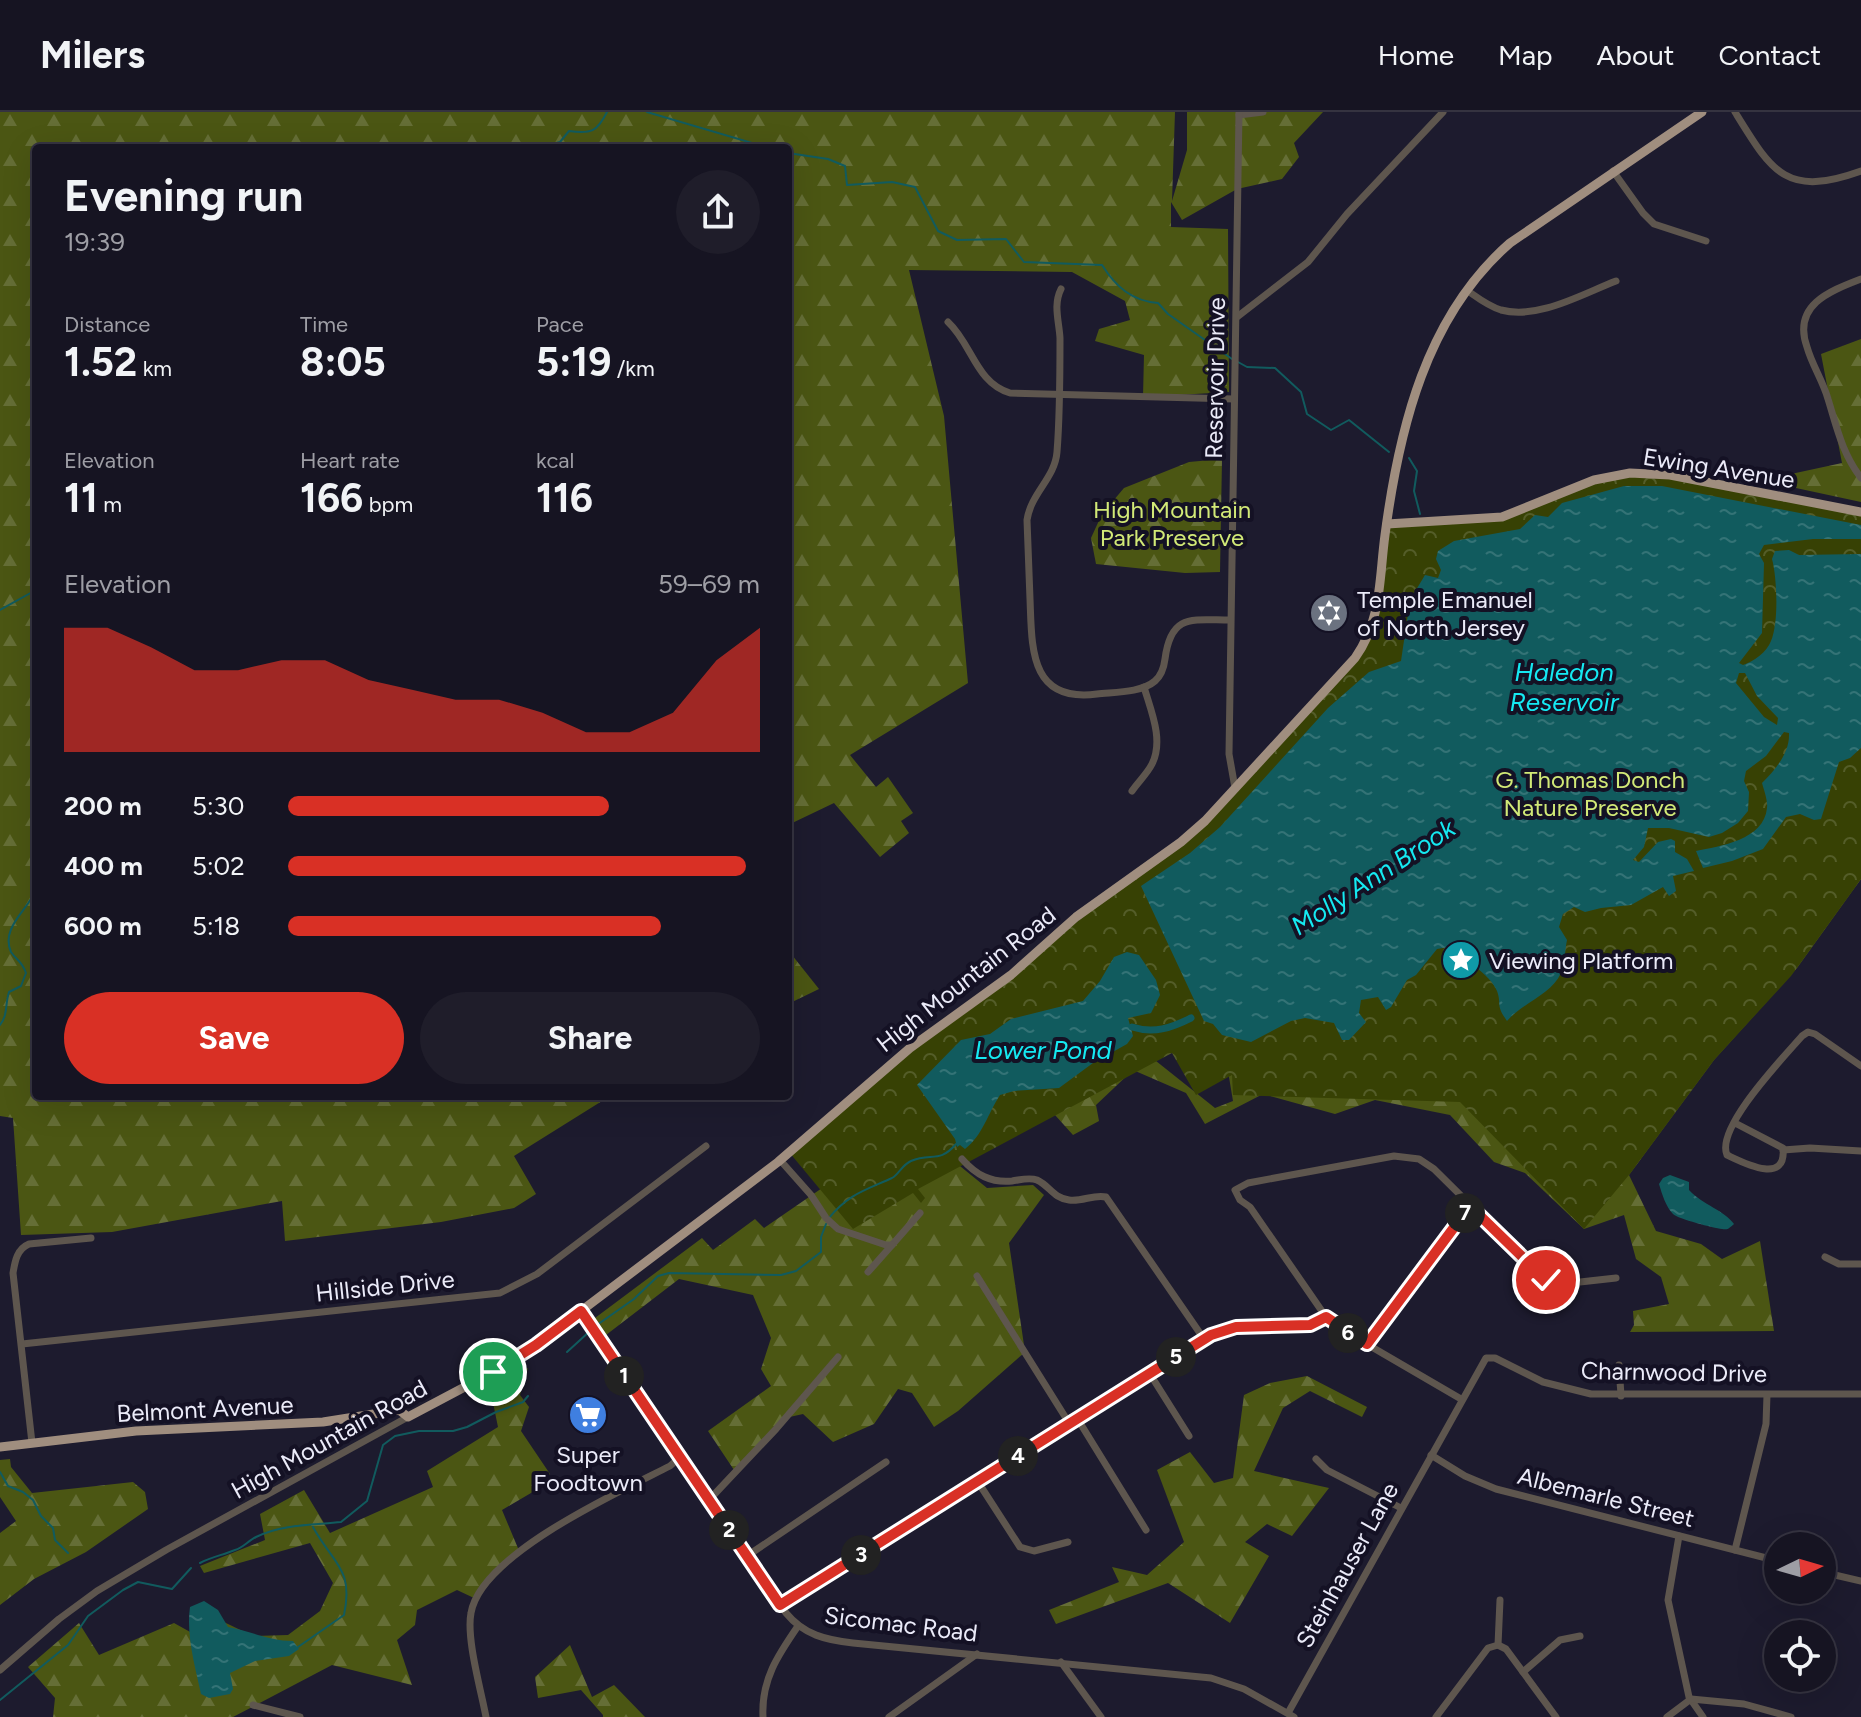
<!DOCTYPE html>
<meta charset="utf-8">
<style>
body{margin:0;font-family:Figtree,sans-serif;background:#1f1d2a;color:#f1f3f6;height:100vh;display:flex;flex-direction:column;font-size:30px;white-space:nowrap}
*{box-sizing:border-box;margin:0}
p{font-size:26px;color:#9e9ea5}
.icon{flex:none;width:44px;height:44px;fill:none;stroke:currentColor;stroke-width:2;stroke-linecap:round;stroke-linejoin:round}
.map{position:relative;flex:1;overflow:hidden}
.sheet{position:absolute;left:32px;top:32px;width:760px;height:956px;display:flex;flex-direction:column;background:#161422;border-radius:8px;box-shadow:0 8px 32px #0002,0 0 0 2px #353340}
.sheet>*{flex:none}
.needle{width:52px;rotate:85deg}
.fabs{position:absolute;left:1764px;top:1420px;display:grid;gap:16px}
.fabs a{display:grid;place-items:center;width:72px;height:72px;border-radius:50%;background:#161422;box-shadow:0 8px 32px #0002,0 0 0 2px #353340;font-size:40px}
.pin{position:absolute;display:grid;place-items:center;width:68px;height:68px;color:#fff;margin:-34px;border:4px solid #fff;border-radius:50%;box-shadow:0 2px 8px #0007}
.km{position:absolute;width:40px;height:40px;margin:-20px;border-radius:50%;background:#222;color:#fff;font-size:22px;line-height:40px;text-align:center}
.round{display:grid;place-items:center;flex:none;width:84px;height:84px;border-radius:42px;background:#1f1d2a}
.headline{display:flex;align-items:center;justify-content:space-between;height:136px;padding:0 32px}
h1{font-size:44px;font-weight:700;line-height:60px}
.figures{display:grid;grid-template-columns:repeat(3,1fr);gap:12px;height:136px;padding:8px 32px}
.figures div{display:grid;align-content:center}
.figures b{font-size:40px;font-weight:700}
.figures small{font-size:22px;font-weight:400}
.figures p{font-size:22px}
.chart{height:224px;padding:16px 32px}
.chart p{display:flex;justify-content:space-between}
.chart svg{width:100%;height:144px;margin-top:8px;fill:#d93025;opacity:.7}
.action{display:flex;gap:16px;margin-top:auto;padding:16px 32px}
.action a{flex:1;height:92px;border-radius:48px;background:#d93025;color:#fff;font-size:32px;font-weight:700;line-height:92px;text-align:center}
.action a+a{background:#1f1d2a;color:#f1f3f6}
ul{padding:0 32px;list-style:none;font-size:26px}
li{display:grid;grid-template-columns:128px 96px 1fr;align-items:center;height:60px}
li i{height:20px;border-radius:10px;background:#d93025}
header{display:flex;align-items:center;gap:48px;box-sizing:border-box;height:112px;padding:0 40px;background:#161422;border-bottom:2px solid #353340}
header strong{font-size:38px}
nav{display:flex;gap:44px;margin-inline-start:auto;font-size:28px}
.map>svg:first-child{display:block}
.forest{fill:url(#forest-firs)}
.park{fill:url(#park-crowns)}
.water{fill:url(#water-ripples);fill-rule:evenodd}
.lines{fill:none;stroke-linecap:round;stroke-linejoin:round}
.stream{stroke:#115b5e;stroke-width:2}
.canal{stroke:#115b5e;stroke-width:7}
.minor{stroke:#5e564e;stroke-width:7}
.major{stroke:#a08e7f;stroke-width:9}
.route-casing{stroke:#fff;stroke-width:16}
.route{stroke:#d93025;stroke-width:10}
.labels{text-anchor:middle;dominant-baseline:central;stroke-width:8;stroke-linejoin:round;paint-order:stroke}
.street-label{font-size:24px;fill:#ebebf9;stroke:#141124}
.park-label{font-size:24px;fill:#d2e977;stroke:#141124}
.poi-label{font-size:24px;fill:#ebebf9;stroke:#141124;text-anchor:start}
.water-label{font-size:26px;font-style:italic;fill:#15e9f2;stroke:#141124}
</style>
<header>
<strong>Milers</strong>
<nav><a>Home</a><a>Map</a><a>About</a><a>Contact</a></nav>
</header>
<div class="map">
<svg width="1861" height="1605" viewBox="0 0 1861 1605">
<defs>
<pattern id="forest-firs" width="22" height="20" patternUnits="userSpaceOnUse" patternTransform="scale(2)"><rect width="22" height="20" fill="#4b5613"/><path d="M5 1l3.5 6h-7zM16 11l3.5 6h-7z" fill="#656e36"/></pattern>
<pattern id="park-crowns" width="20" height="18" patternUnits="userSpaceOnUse" patternTransform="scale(2)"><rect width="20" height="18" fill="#374104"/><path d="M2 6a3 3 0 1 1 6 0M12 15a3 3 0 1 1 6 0" fill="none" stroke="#545d29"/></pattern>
<pattern id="water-ripples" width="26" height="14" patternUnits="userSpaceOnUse" patternTransform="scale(2)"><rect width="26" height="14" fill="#115b5e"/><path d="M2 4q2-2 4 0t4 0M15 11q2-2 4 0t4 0" fill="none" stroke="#347376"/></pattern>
</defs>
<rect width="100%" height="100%" fill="#1d1b2e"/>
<g class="forest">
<polygon points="0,0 1175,0 1172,89 1187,38 1187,0 1323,0 1294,31 1299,45 1282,67 1237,77 1182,108 1171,90 1171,115 1228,117 1229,280 1143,285 1144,243 1095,229 1099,217 1130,208 1125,189 1072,160 909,158 944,304 968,571 850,643 876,675 888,665 913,701 901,709 909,721 880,745 834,691 788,713 788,36 36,36 36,984 610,984 514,1044 536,1082 514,1096 441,1110 285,1129 282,1089 112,1120 21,1123 13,1006 0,1004"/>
<polygon points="1861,227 1861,390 1796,376 1791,362 1842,351 1821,242"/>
<polygon points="1222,347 1220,460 1185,461 1096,452 1091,426 1102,402 1124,376 1189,350"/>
<polygon points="1861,767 1797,856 1714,948 1629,1063 1656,1119 1701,1132 1722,1147 1760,1129 1774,1219 1630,1220 1634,1213 1633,1199 1669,1192 1661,1165 1636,1147 1624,1103 1584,1117 1525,1061 1494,1050 1450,1003 1375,988 1335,1002 1263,982 1205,1012 1186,981 1133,958 1096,993 1099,1009 1073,1023 1046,993 955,1050 987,1076 1033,1073 1044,1083 1009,1131 1025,1240 958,1299 934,1315 912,1281 898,1277 874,1312 833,1330 803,1302 785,1306 734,1358 708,1319 771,1274 761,1257 771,1226 753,1183 679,1167 606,1223 595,1206 702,1126 713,1138 755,1107 764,1116 841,1063 1156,949 1215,996 1233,989 1222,923"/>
<polygon points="788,838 819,877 788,892"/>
<polygon points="528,1256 520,1283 529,1295 521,1319 550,1362 531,1381 502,1398 520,1441 474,1486 457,1478 417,1498 415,1513 397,1528 412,1573 332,1553 233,1605 53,1605 55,1586 28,1555 79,1511 99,1543 174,1511 192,1521 205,1501 253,1524 288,1523 320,1499 333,1471 310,1431 204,1461 200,1454 265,1428 260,1402 304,1378 330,1421 433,1375 427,1359 498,1315 490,1276"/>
<polygon points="1307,1264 1367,1295 1362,1305 1310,1279 1283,1296 1254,1359 1329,1376 1292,1424 1267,1412 1245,1430 1269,1444 1230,1511 1168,1471 1056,1512 1049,1498 1119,1470 1112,1455 1147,1463 1184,1430 1157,1358 1190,1340 1214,1371 1233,1366 1244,1283 1270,1271"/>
<polygon points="10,1347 11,1355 32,1381 133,1370 145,1380 148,1397 86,1440 34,1467 0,1493 0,1421 16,1409 0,1385 0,1348"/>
<polygon points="570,1533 592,1585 614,1573 645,1605 603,1605 603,1603 581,1578 538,1586 535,1565"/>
</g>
<polygon class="park" points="1643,360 1861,400 1861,767 1791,864 1714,948 1629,1063 1584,1117 1460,990 1233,983 1232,963 1196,983 1172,941 918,1077 925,1086 921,1091 913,1081 853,1117 789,1040 892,951 1181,730 1368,526 1387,412 1491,407 1573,375"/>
<g class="water">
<path d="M 1624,374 L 1662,374 L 1861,413 L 1861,427 L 1813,427 L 1764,433 L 1759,442 L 1764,451 L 1762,521 L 1739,551 L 1743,553 C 1753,550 1767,540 1771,529 C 1779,511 1777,465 1772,447 L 1775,439 L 1789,438 L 1799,443 L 1861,442 L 1861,636 L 1850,646 L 1839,650 L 1821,707 L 1814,708 L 1800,702 L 1786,705 L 1763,737 L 1732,749 L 1703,756 L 1696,739 C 1720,734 1764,728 1767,696 C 1768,689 1764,678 1762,671 C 1775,658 1790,641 1789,621 L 1784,620 L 1766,644 L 1746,659 L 1744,669 L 1749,680 L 1748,699 L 1738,711 L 1722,721 L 1709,725 L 1669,716 L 1648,716 L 1644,735 L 1633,748 L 1639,750 L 1658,730 L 1671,727 L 1675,729 L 1675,740 L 1687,747 L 1694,759 L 1673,764 L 1676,779 L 1669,784 L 1663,775 L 1631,793 L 1601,796 L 1585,800 L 1574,795 L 1563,802 L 1559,815 L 1567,828 C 1565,837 1565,851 1561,861 C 1551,883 1522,891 1507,909 C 1495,892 1502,893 1497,879 C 1491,863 1462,845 1449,835 L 1437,837 L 1416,863 L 1407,868 L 1391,895 L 1386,898 L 1378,885 L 1361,888 L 1359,901 L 1366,910 L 1349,928 L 1342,928 L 1334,911 L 1305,906 L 1291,909 L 1251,930 L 1222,923 L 1213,912 L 1204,909 L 1141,774 L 1190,741 L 1220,715 L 1328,596 L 1369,560 L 1401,549 L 1410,488 L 1425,463 L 1438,466 L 1441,458 L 1436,447 L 1438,439 L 1454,429 L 1520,417 L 1535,403 L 1548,405 L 1562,391 ZM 1739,561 L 1745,561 L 1757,584 L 1778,606 L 1777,613 L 1764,605 L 1736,571 Z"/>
<path d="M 1127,840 L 1139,843 L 1156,868 L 1160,883 L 1151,901 L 1128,906 L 1133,924 L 1127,932 L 1093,951 L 1059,976 L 1014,979 L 1000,983 C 988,1001 983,1023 965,1037 L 960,1033 L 957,1035 L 955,1027 L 917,973 L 961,928 L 990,922 L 1011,907 L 1083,889 L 1100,869 L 1114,845 Z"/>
<path d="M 1670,1063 L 1689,1070 L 1689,1078 C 1703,1093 1724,1098 1734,1112 C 1729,1116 1729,1118 1722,1117 C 1714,1116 1678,1107 1673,1102 C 1666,1095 1662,1082 1659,1072 L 1663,1066 Z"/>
<path d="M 204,1489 L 218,1498 L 228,1515 C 250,1519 270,1529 293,1529 L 299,1537 L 289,1544 L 255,1549 L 230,1561 L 233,1577 L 230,1582 L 209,1586 L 201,1582 C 195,1554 186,1523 190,1495 Z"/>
</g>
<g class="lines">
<g class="stream">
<polyline points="647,0 769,36"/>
<path d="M 538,36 L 560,30 L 569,19 C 591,22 597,20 607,0"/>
<path d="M 788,41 L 828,47 L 845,54 L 847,73 L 892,70 L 915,75 L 938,119 L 957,128 L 1006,127 L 1024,150 L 1102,153 C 1116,175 1132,189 1158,191 L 1168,202 L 1232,247"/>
<polyline points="1238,250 1247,255 1275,256 1301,280 1307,302 1331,318 1349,308 1389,340"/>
<polyline points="1409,346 1417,359 1414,379 1420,402"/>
<polyline points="0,498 36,478"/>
<path d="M 0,913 C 8,903 5,892 9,880 L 21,874 L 26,861 C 22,849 17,849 11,840 C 0,815 29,798 36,777"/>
<path d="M 829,1106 C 848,1082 866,1078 892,1066 C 899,1062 902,1053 911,1049 C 931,1040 939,1052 956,1032"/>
<polyline points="594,1215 634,1187 658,1164 669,1161 781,1163 796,1159 821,1140 821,1125 826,1112"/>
<polyline points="567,1240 590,1219"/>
<polyline points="0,1360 8,1374 23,1380 33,1388 41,1404 53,1416 55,1428 68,1441"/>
<path d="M 200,1451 C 211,1445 223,1443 235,1438 C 243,1436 248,1429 256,1425 C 282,1412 314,1413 341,1410 L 367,1389 L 383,1333 L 395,1324 L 419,1319 L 453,1319 L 467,1315 L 496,1300 L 523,1290 L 528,1284"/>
<path d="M 298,1535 L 344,1503 C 354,1456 333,1452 313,1415"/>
<polyline points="0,1588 68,1533 88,1504 123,1478 138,1470 172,1477 191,1456"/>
</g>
<path class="canal" d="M 1132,915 C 1154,922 1171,916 1191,906"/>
<g class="minor">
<path d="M 1735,0 C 1772,60 1786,86 1861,59"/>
<polyline points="1239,3 1263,0"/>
<polyline points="1613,59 1643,101 1654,112 1706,129"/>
<path d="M 1861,167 C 1830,179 1792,193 1807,235 C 1812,253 1823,269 1828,287 C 1837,316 1842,341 1861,366"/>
<path d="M 1061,177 C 1053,193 1059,209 1060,226 C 1060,263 1060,303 1057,340 C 1055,366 1031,381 1027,408 C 1028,434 1029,460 1030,487 C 1032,535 1029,591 1097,582 C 1114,580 1141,581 1155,569 C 1162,563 1164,555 1165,547 C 1171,501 1192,508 1230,508"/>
<path d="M 1468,179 C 1478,186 1488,194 1501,198 C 1538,208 1582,182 1616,169"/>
<polyline points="1237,205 1308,150 1347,102 1443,0"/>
<path d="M 948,210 C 972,232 976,271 1010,281 L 1234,287"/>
<polyline points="1235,676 1229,642 1239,0"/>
<path d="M 1132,679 C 1138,670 1147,662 1152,652 C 1164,628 1151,599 1144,575"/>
<path d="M 1735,1011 L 1783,1036 C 1787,1074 1742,1050 1727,1043 C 1715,1016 1784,945 1802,924 L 1808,920 L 1815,922 L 1861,954"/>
<polyline points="1783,1038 1810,1036 1861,1039"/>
<path d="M 962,1047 C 976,1063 991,1071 1012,1069 C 1020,1068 1029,1065 1037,1068 C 1050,1074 1053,1086 1069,1088 C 1082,1090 1094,1082 1106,1085 L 1204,1227"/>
<polyline points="780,1048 811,1083 826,1106 838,1117 886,1133 892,1133 920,1101"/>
<polyline points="1825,1145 1839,1152 1861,1152"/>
<polyline points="868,1160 892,1133"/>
<polyline points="977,1164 1069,1311"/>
<path d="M 581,1199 L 786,1501 C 804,1523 826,1528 853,1531 L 1211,1566 L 1244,1577 L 1294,1605"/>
<polyline points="22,1232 500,1181 537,1162 706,1034"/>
<polyline points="1367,1232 1470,1094"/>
<polyline points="1619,1253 1621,1284"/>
<polyline points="1150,1262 1189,1324"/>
<polyline points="1461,1287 1346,1220 1326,1205 1250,1095 1240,1088 1235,1078 1248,1071 1394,1044 1419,1047 1434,1057 1546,1168 1562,1172 1616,1166"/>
<polyline points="1077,1306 1146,1418"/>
<path d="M 32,1331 L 13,1161 C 15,1149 17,1137 29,1132 L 91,1126"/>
<polyline points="1431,1343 1465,1364 1496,1377 1778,1449"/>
<polyline points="1316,1347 1327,1358 1401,1396"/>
<polyline points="978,1370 1020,1435 1034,1439 1068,1430"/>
<polyline points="709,1388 776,1317 838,1245"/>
<polyline points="1679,1424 1668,1488 1689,1585 1703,1605"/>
<polyline points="1735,1438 1766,1312 1767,1283"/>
<polyline points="747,1444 886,1350"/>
<polyline points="1822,1460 1861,1469"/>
<polyline points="780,1493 1211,1223 1236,1215 1310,1213 1326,1205"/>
<polyline points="1498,1533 1506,1537 1556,1605"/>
<polyline points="1061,1550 1101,1605"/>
<polyline points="0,1558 59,1507 97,1479 166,1438 408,1305"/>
<polyline points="1523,1560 1560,1528 1580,1524"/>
<polyline points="253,1593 300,1605"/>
<polyline points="1288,1601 1486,1246 1495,1246 1543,1270 1591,1282 1861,1282"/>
<path d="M 486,1605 C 481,1578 466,1526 471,1501 C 481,1442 619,1380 670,1354 L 680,1345"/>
<path d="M 763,1605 C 761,1568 778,1543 798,1514"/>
<polyline points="889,1605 977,1542"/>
<polyline points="1436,1605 1488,1536 1498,1533 1500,1488"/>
<polyline points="1667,1605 1691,1587 1744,1592 1791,1605"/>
</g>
<g class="major">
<polyline points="1387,412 1502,405 1594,368 1630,361 1670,363 1861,400"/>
<path d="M 0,1335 L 136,1319 L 323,1310 L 399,1298 L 408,1305 L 493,1260 L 536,1233 L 778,1050 L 910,936 L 1011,863 L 1076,805 L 1181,730 L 1205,709 L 1355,546 C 1382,508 1379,467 1385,423 C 1399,317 1426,204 1510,131 L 1702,0"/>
</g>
</g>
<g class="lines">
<defs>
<polyline id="route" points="493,1260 536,1233 581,1199 780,1493 1211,1223 1236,1215 1310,1213 1326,1205 1367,1232 1470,1094 1546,1168"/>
</defs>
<use href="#route" class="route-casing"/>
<use href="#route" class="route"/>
</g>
<defs>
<symbol id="synagogue-disc" viewBox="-11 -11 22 22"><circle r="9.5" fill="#6b7280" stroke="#141124"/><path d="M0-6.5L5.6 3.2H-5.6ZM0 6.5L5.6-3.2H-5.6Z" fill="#fff"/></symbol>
<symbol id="sight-disc" viewBox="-11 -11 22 22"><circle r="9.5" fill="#0f9aa8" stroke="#141124"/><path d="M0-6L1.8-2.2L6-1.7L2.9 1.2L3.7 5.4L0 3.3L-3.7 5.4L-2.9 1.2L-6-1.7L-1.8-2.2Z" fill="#fff"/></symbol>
<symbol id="supermarket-disc" viewBox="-11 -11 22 22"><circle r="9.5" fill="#3f7fe0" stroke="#141124"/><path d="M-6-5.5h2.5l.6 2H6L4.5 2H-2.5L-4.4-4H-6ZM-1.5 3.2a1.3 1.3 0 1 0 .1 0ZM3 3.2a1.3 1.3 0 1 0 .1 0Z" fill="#fff"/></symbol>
</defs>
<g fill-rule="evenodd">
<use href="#synagogue-disc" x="1307" y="479" width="44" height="44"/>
<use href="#sight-disc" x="1439" y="826" width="44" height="44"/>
<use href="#supermarket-disc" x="566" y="1281" width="44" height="44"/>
</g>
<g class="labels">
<g class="street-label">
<text transform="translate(1215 266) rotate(-89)">Reservoir Drive</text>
<text transform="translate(1719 356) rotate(9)">Ewing Avenue</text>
<text transform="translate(966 867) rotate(-38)">High Mountain Road</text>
<text transform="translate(385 1174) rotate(-6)">Hillside Drive</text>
<text transform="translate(1674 1260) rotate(1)">Charnwood Drive</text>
<text transform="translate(205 1297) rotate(-3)">Belmont Avenue</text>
<text transform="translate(329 1327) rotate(-29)">High Mountain Road</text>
<text transform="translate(1606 1385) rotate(14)">Albemarle Street</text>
<text transform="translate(1347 1453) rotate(-61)">Steinhauser Lane</text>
<text transform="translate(901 1512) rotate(7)">Sicomac Road</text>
</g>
<g class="park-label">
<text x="1172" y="397">High Mountain<tspan x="1172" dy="28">Park Preserve</tspan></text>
<text x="1590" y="667">G. Thomas Donch<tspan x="1590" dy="28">Nature Preserve</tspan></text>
</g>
<g class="poi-label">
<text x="1357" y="487">Temple Emanuel<tspan x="1357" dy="28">of North Jersey</tspan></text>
<text x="1489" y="848">Viewing Platform</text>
<text x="588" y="1342" text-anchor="middle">Super<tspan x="588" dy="28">Foodtown</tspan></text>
</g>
<g class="water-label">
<text x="1564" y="560">Haledon<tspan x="1564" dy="30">Reservoir</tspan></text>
<text transform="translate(1373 765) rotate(-33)">Molly Ann Brook</text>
<text x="1043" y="938">Lower Pond</text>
</g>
</g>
</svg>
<div class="fabs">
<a><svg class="needle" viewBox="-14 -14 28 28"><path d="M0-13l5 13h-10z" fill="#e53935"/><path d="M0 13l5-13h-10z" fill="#9e9ea5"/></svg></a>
<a><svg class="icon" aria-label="locate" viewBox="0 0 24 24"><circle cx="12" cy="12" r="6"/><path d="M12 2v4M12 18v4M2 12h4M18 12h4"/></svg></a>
</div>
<div class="pin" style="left:493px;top:1260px;background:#1e9e55"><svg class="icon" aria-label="arrive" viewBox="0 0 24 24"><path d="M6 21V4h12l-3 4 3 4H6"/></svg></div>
<div class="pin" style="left:1546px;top:1168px;background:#d93025"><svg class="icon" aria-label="check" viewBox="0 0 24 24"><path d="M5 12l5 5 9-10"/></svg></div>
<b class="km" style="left:624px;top:1264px">1</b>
<b class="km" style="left:729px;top:1418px">2</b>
<b class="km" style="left:861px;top:1443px">3</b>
<b class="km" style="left:1018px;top:1344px">4</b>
<b class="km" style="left:1176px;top:1245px">5</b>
<b class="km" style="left:1348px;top:1221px">6</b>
<b class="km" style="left:1465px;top:1101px">7</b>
<section class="sheet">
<div class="headline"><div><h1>Evening run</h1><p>19:39</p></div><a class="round"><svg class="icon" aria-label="share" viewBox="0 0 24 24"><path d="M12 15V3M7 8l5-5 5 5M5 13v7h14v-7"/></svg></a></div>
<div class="figures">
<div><p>Distance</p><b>1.52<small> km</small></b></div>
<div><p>Time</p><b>8:05</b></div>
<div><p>Pace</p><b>5:19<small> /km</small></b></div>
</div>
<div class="figures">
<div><p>Elevation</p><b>11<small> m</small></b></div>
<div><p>Heart rate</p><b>166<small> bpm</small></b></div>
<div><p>kcal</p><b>116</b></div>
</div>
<div class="chart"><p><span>Elevation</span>59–69 m</p>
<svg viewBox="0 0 160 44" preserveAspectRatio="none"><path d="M0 44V6L10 6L20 12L30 19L40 19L50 16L60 16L70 22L80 25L90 28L100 28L110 32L120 38L130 38L140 32L150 16L160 6V44z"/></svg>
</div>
<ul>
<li><b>200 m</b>5:30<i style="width:68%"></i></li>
<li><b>400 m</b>5:02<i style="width:97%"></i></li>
<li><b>600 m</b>5:18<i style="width:79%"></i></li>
</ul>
<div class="action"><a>Save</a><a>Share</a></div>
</section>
</div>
